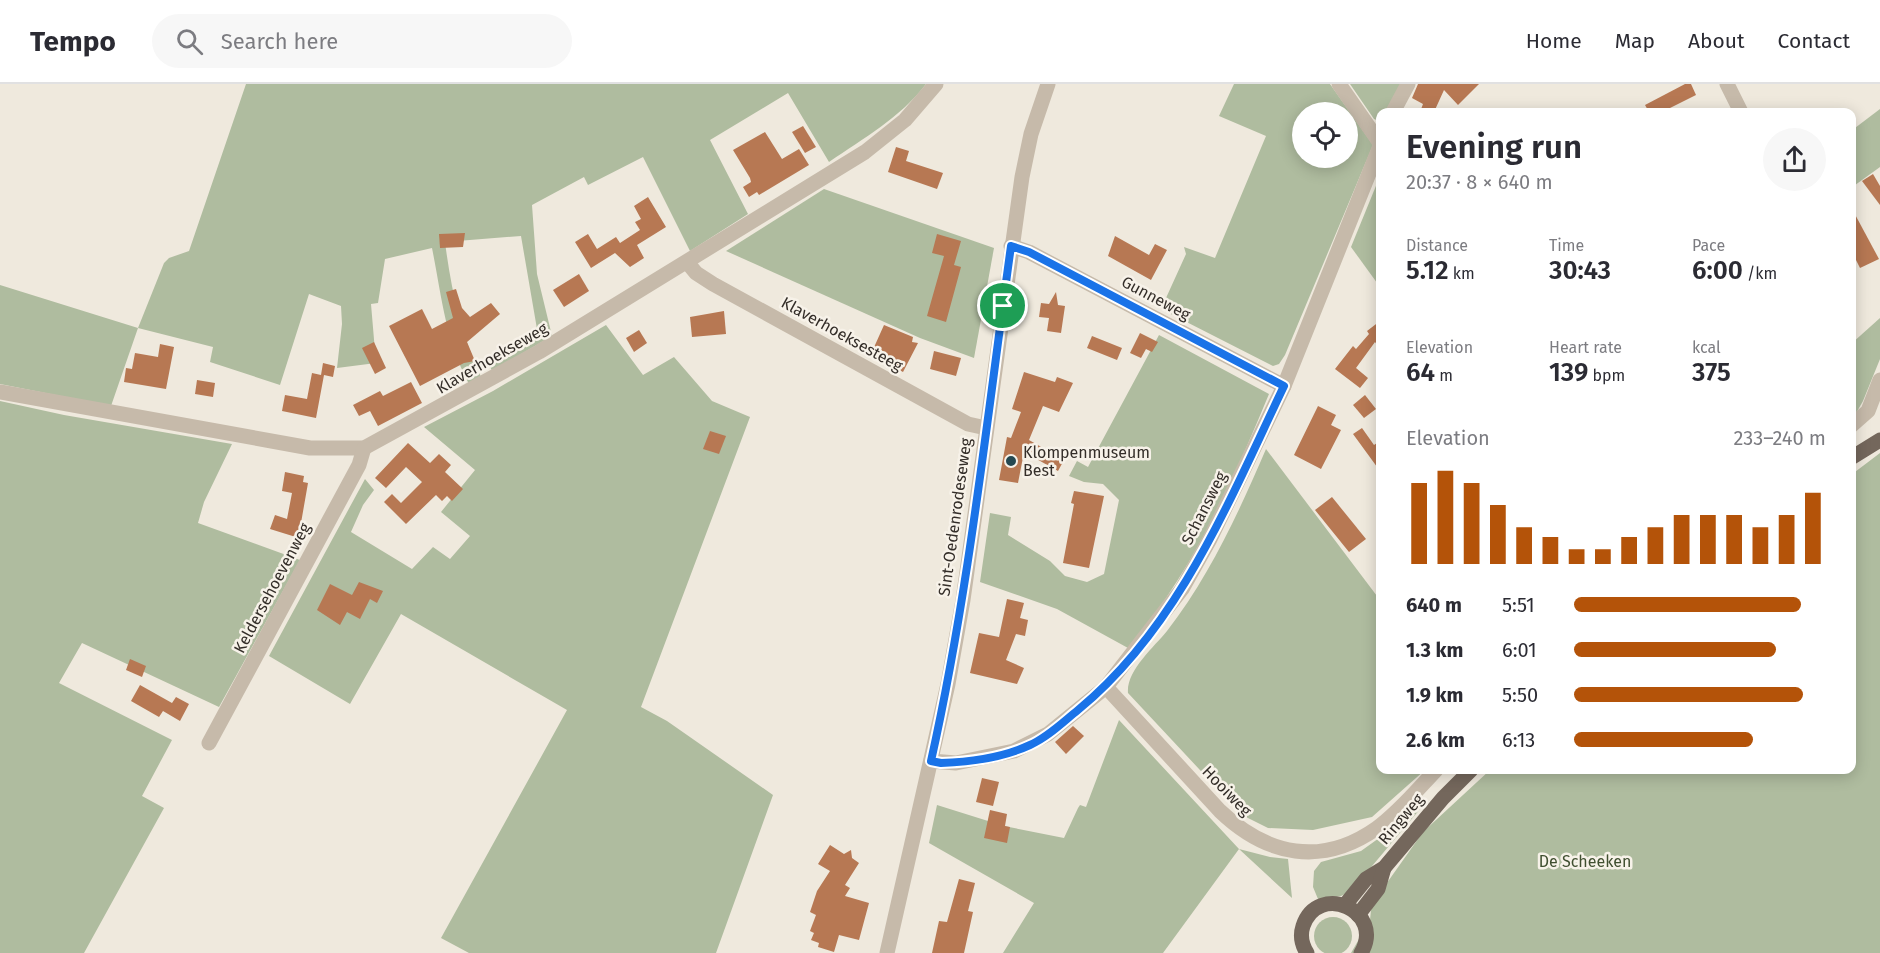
<!DOCTYPE html>
<meta charset="utf-8">
<style>
body{margin:0;font-family:"Fira Sans",sans-serif;background:#f7f7f7;color:#2b2b33;height:100vh;display:flex;flex-direction:column;font-size:22px;white-space:nowrap}
*{box-sizing:border-box;margin:0}
p{font-size:20px;color:#7c7c81}
.icon{flex:none;width:33px;height:33px;fill:none;stroke:currentColor;stroke-width:2;stroke-linecap:round;stroke-linejoin:round}
.map{position:relative;flex:1;overflow:hidden}
.sheet{position:absolute;left:1376px;top:24px;width:480px;height:666px;display:flex;flex-direction:column;background:#fff;border-radius:12px;box-shadow:0 3px 15px #0003}
.sheet>*{flex:none}
.buttons{position:absolute;left:1292px;top:18px;display:grid;gap:12px}
.buttons a{display:grid;place-items:center;width:66px;height:66px;border-radius:50%;background:#fff;box-shadow:0 3px 15px #0003;font-size:30px}
.pin{position:absolute;display:grid;place-items:center;width:51px;height:51px;color:#fff;margin:-26px;border:3px solid #fff;border-radius:50%;box-shadow:0 2px 6px #0007}
.round{display:grid;place-items:center;flex:none;width:63px;height:63px;border-radius:32px;background:#f7f7f7}
.summary{display:flex;align-items:center;justify-content:space-between;height:102px;padding:0 30px}
h1{font-size:33px;font-weight:600;line-height:45px}
.stats{display:grid;grid-template-columns:repeat(3,1fr);gap:9px;height:102px;padding:6px 30px}
.stats div{display:grid;align-content:center}
.stats b{font-size:26px;font-weight:600}
.stats small{font-size:16px;font-weight:400}
.stats p{font-size:16px}
.chart{height:168px;padding:12px 30px}
.chart p{display:flex;justify-content:space-between}
.chart svg{width:100%;height:108px;margin-top:6px;stroke:#b45309;stroke-width:6}
ul{padding:0 30px;list-style:none;font-size:20px}
li{display:grid;grid-template-columns:96px 72px 1fr;align-items:center;height:45px}
li i{height:15px;border-radius:8px;background:#b45309}
header{display:flex;align-items:center;gap:36px;box-sizing:border-box;height:84px;padding:0 30px;background:#fff;border-bottom:2px solid #e1e1e2}
header strong{font-size:28px}
nav{display:flex;gap:33px;margin-inline-start:auto;font-size:21px}
.search{width:420px;height:54px;background:#f7f7f7;display:flex;align-items:center;gap:15px;box-sizing:border-box;padding:0 21px;border-radius:33px;color:#7c7c81;font-size:22px}
.map>svg:first-child{display:block}
.green{fill:#afbc9f;fill-rule:evenodd}
.building{fill:#b77853}
.lines{fill:none;stroke-linecap:round;stroke-linejoin:round}
.minor{stroke:#c6baaa;stroke-width:15}
.major{stroke:#74675c;stroke-width:15}
.route-casing{stroke:#fff;stroke-width:12}
.route{stroke:#1a73e8;stroke-width:8}
.poi-dot{fill:#244851;stroke:#f7f2e9;stroke-width:2}
.labels{text-anchor:middle;dominant-baseline:central;stroke-width:5;stroke-linejoin:round;paint-order:stroke}
.street-label{font-size:16px;fill:#342e29;stroke:#f7f2e9}
.poi-label{font-size:16px;fill:#342e29;stroke:#f7f2e9;text-anchor:start}
.park-label{font-size:16px;fill:#404f30;stroke:#f7f2e9}
</style>
<header>
<strong>Tempo</strong>
<div class="search"><svg class="icon" aria-label="search" viewBox="0 0 24 24"><circle cx="10" cy="10" r="6"/><path d="M15 15l6 6"/></svg>Search here</div>
<nav><a>Home</a><a>Map</a><a>About</a><a>Contact</a></nav>
</header>
<div class="map">
<svg width="1880" height="869" viewBox="0 0 1880 869">
<rect width="100%" height="100%" fill="#efe9dd"/>
<g class="green">
<path d="M 246,0 L 926,0 C 900,34 864,54 829,78 L 788,9 L 710,56 L 748,130 L 690,167 L 643,73 L 588,101 L 584,93 L 532,121 L 537,190 L 552,252 L 492,287 L 489,280 L 492,274 L 537,245 L 521,152 L 445,158 C 451,205 461,251 481,293 L 469,300 C 445,254 442,214 432,164 L 385,175 L 378,219 L 371,220 L 376,279 L 337,284 L 342,240 L 341,222 L 309,210 L 280,301 L 210,278 L 213,263 L 138,244 L 111,322 L 0,300 L 0,201 L 138,244 L 164,179 L 169,174 L 189,167 Z"/>
<path d="M 1234,0 L 1330,0 L 1373,61 L 1285,271 L 1279,280 L 1273,282 L 1161,225 L 1186,170 L 1184,163 L 1215,174 L 1266,52 L 1219,32 ZM 1302,28 L 1347,28 L 1347,74 L 1302,74 Z"/>
<polygon points="1350,0 1401,0 1385,28 1380,28 1379,37 1374,35"/>
<polygon points="1880,25 1880,83 1851,104 1851,47"/>
<polygon points="1380,92 1380,203 1351,163"/>
<polygon points="824,105 994,164 974,274 920,254 726,167"/>
<polygon points="1880,234 1880,275 1863,317 1851,338 1851,260"/>
<polygon points="606,241 643,291 674,273 712,317 750,333 641,623 667,637 773,711 716,869 469,869 441,854 567,626 401,530 350,620 269,572 365,395 374,406 363,421 351,448 412,485 433,463 450,475 470,452 441,428 475,386 424,343 493,307"/>
<path d="M 1159,251 L 1269,310 C 1232,400 1192,489 1128,564 L 1057,525 L 980,498 L 990,429 L 1011,433 L 1008,451 L 1050,477 L 1065,492 L 1087,498 L 1104,490 L 1119,416 L 1103,400 L 1084,398 L 1069,392 L 1077,377 L 1088,383 Z"/>
<polygon points="0,317 64,331 232,360 204,418 198,439 300,476 219,623 82,559 59,599 172,656 142,712 164,724 84,869 0,869"/>
<path d="M 1266,365 L 1380,516 L 1380,686 L 1425,686 L 1372,733 L 1313,746 L 1268,744 L 1242,731 L 1128,609 C 1126,587 1154,563 1167,547 C 1209,493 1239,428 1266,365 Z"/>
<polygon points="1880,369 1880,869 1351,869 1370,836 1371,826 1384,803 1423,748 1490,686 1851,686 1851,391"/>
<polygon points="1119,636 1239,765 1270,773 1288,775 1292,814 1239,765 1163,869 1003,869 1034,819 929,759 937,721 1004,742 1064,754 1078,724 1080,721 1086,723"/>
<polygon points="1421,724 1351,807 1341,812 1318,815 1313,803 1314,787 1321,778 1361,767"/>
<circle cx="1333" cy="852" r="19"/>
</g>
<g class="building">
<polygon points="1418,0 1479,0 1458,21 1444,6 1434,28 1420,28 1423,20 1412,14"/>
<polygon points="1685,0 1691,0 1696,11 1662,28 1649,28 1645,21"/>
<polygon points="803,42 816,63 805,69 792,48"/>
<polygon points="765,48 782,75 799,65 809,81 759,111 757,108 749,113 743,103 751,98 750,94 733,66"/>
<polygon points="896,63 909,67 906,77 943,89 937,105 888,88"/>
<polygon points="1873,90 1880,102 1880,121 1862,97"/>
<polygon points="648,113 666,143 637,161 644,174 630,183 615,169 591,184 575,158 588,150 597,165 616,153 620,159 640,146 635,138 641,135 634,122"/>
<polygon points="1851,123 1879,175 1860,184 1851,166"/>
<polygon points="465,149 463,163 440,164 439,150"/>
<polygon points="937,150 961,157 954,181 961,183 946,238 927,232 944,172 932,169"/>
<polygon points="1115,152 1149,171 1155,160 1167,166 1151,196 1108,172"/>
<polygon points="579,190 589,207 564,223 553,206"/>
<polygon points="456,205 462,224 470,233 491,219 500,230 467,258 475,277 464,279 420,302 389,242 422,225 432,245 453,234 446,208"/>
<polygon points="1056,208 1058,221 1065,222 1061,249 1047,247 1049,234 1039,233 1041,219 1049,220"/>
<polygon points="724,227 726,250 692,253 690,233"/>
<polygon points="1380,237 1380,265 1375,258 1356,284 1368,294 1360,304 1335,285 1353,262 1356,265 1369,250 1367,247"/>
<polygon points="884,241 913,253 912,258 918,259 903,288 871,270"/>
<polygon points="639,246 647,259 634,268 626,254"/>
<polygon points="1140,249 1158,258 1152,268 1146,265 1141,274 1130,269"/>
<polygon points="1092,252 1122,264 1117,276 1087,264"/>
<polygon points="374,258 386,284 375,290 362,264"/>
<polygon points="160,260 174,263 166,305 124,298 126,284 132,285 135,269 158,273"/>
<polygon points="934,267 961,274 956,292 930,285"/>
<polygon points="323,279 335,282 333,293 324,291 316,334 282,327 285,311 307,315 312,289 321,291"/>
<polygon points="1024,288 1055,298 1057,293 1073,299 1059,328 1043,322 1029,356 1064,376 1058,387 1024,368 1018,399 999,396 1007,353 1011,354 1021,328 1012,325"/>
<polygon points="197,296 215,299 213,313 195,310"/>
<polygon points="411,298 422,319 378,342 370,327 359,332 353,321 380,307 383,312"/>
<polygon points="1365,311 1376,325 1364,334 1353,321"/>
<polygon points="1318,322 1336,331 1331,341 1341,346 1321,385 1294,371"/>
<polygon points="1362,344 1374,361 1380,357 1380,387 1353,350"/>
<polygon points="710,347 726,352 719,370 703,365"/>
<polygon points="408,359 430,379 439,370 451,381 445,388 463,405 452,417 447,412 442,417 436,411 406,440 384,418 392,410 401,419 422,398 406,383 386,404 375,394"/>
<polygon points="285,388 304,392 303,398 308,399 301,439 303,440 299,454 270,445 275,431 287,435 292,409 282,407"/>
<polygon points="1074,407 1104,412 1089,484 1063,479 1074,420 1071,419"/>
<polygon points="1332,413 1366,455 1349,468 1315,426"/>
<polygon points="359,498 383,507 377,519 370,515 360,535 347,528 340,541 317,526 330,500 352,511"/>
<polygon points="1007,515 1024,519 1020,534 1028,536 1025,552 1016,550 1006,576 1024,584 1017,600 970,589 979,549 999,553"/>
<polygon points="130,575 146,582 142,593 126,586"/>
<polygon points="140,601 172,619 176,613 189,620 180,637 163,627 159,633 131,617"/>
<polygon points="1073,642 1084,652 1066,670 1055,658"/>
<polygon points="982,694 999,698 993,722 976,718"/>
<polygon points="990,726 1007,730 1005,742 1010,743 1007,759 984,754"/>
<polygon points="830,761 844,770 851,766 852,774 859,779 845,801 850,804 845,812 869,819 859,856 839,851 834,868 818,863 819,859 811,856 814,849 810,847 816,831 810,828 817,807 830,787 818,780"/>
<polygon points="959,795 975,799 968,827 973,828 964,869 932,869 939,837 947,838"/>
</g>
<g class="lines">
<g class="minor">
<polyline points="1339,0 1380,59"/>
<polyline points="1727,0 1741,28"/>
<polyline points="1393,28 1408,0"/>
<polyline points="1011,162 1029,168 1284,302"/>
<polyline points="687,178 696,189 713,200 968,340 986,344"/>
<polyline points="0,308 310,364 364,364 539,268 865,68 905,36 936,0"/>
<polyline points="1851,342 1868,327 1880,296"/>
<path d="M 1106,603 L 1220,727 C 1267,772 1322,783 1377,744 C 1399,728 1418,705 1436,686"/>
<polyline points="209,659 359,381 364,364"/>
<polyline points="931,677 956,679 1014,667 1048,650 1106,603 1182,505 1210,455 1284,302 1380,62"/>
<polyline points="887,869 948,600 963,516 1022,93 1031,50 1048,0"/>
</g>
<g class="major">
<polyline points="1851,374 1880,356"/>
<polyline points="1345,821 1366,795 1384,784 1443,714 1471,686"/>
<polyline points="1358,831 1378,805 1384,784"/>
<path d="M 1307,869 C 1302,861 1300,851 1303,842 C 1318,797 1386,827 1361,869"/>
</g>
</g>
<g class="lines">
<defs>
<path id="route" d="M 1011,162 L 1029,168 L 1284,302 C 1229,417 1179,543 1078,626 C 1063,638 1048,653 1030,661 C 1004,673 970,678 941,679 L 931,677 C 969,507 987,334 1011,162 Z"/>
</defs>
<use href="#route" class="route-casing"/>
<use href="#route" class="route"/>
</g>
<circle class="poi-dot" cx="1011" cy="377" r="6"/>
<g class="labels">
<g class="street-label">
<text transform="translate(1156 214) rotate(28)">Gunneweg</text>
<text transform="translate(842 250) rotate(29)">Klaverhoeksesteeg</text>
<text transform="translate(492 274) rotate(-30)">Klaverhoekseweg</text>
<text transform="translate(1204 424) rotate(-63)">Schansweg</text>
<text transform="translate(955 433) rotate(-82)">Sint-Oedenrodeseweg</text>
<text transform="translate(272 504) rotate(-62)">Keldersehoevenweg</text>
<text transform="translate(1227 707) rotate(46)">Hooiweg</text>
<text transform="translate(1401 735) rotate(-50)">Ringweg</text>
</g>
<g class="poi-label">
<text x="1023" y="368">Klompenmuseum<tspan x="1023" dy="18">Best</tspan></text>
</g>
<g class="park-label">
<text x="1585" y="777">De Scheeken</text>
</g>
</g>
</svg>
<div class="buttons">
<a><svg class="icon" aria-label="locate" viewBox="0 0 24 24"><circle cx="12" cy="12" r="6"/><path d="M12 2v4M12 18v4M2 12h4M18 12h4"/></svg></a>
</div>
<div class="pin" style="left:1003px;top:222px;background:#1e9e55"><svg class="icon" aria-label="arrive" viewBox="0 0 24 24"><path d="M6 21V4h12l-3 4 3 4H6"/></svg></div>
<section class="sheet">
<div class="summary"><div><h1>Evening run</h1><p>20:37 · 8 × 640 m</p></div><a class="round"><svg class="icon" aria-label="share" viewBox="0 0 24 24"><path d="M12 15V3M7 8l5-5 5 5M5 13v7h14v-7"/></svg></a></div>
<div class="stats">
<div><p>Distance</p><b>5.12<small> km</small></b></div>
<div><p>Time</p><b>30:43</b></div>
<div><p>Pace</p><b>6:00<small> /km</small></b></div>
</div>
<div class="stats">
<div><p>Elevation</p><b>64<small> m</small></b></div>
<div><p>Heart rate</p><b>139<small> bpm</small></b></div>
<div><p>kcal</p><b>375</b></div>
</div>
<div class="chart"><p><span>Elevation</span>233–240 m</p>
<svg viewBox="0 0 160 44" preserveAspectRatio="none"><path d="M5 44V11M15 44V6M25 44V11M35 44V20M45 44V29M55 44V33M65 44V38M75 44V38M85 44V33M95 44V29M105 44V24M115 44V24M125 44V24M135 44V29M145 44V24M155 44V15"/></svg>
</div>
<ul>
<li><b>640 m</b>5:51<i style="width:90%"></i></li>
<li><b>1.3 km</b>6:01<i style="width:80%"></i></li>
<li><b>1.9 km</b>5:50<i style="width:91%"></i></li>
<li><b>2.6 km</b>6:13<i style="width:71%"></i></li>
</ul>
</section>
</div>
